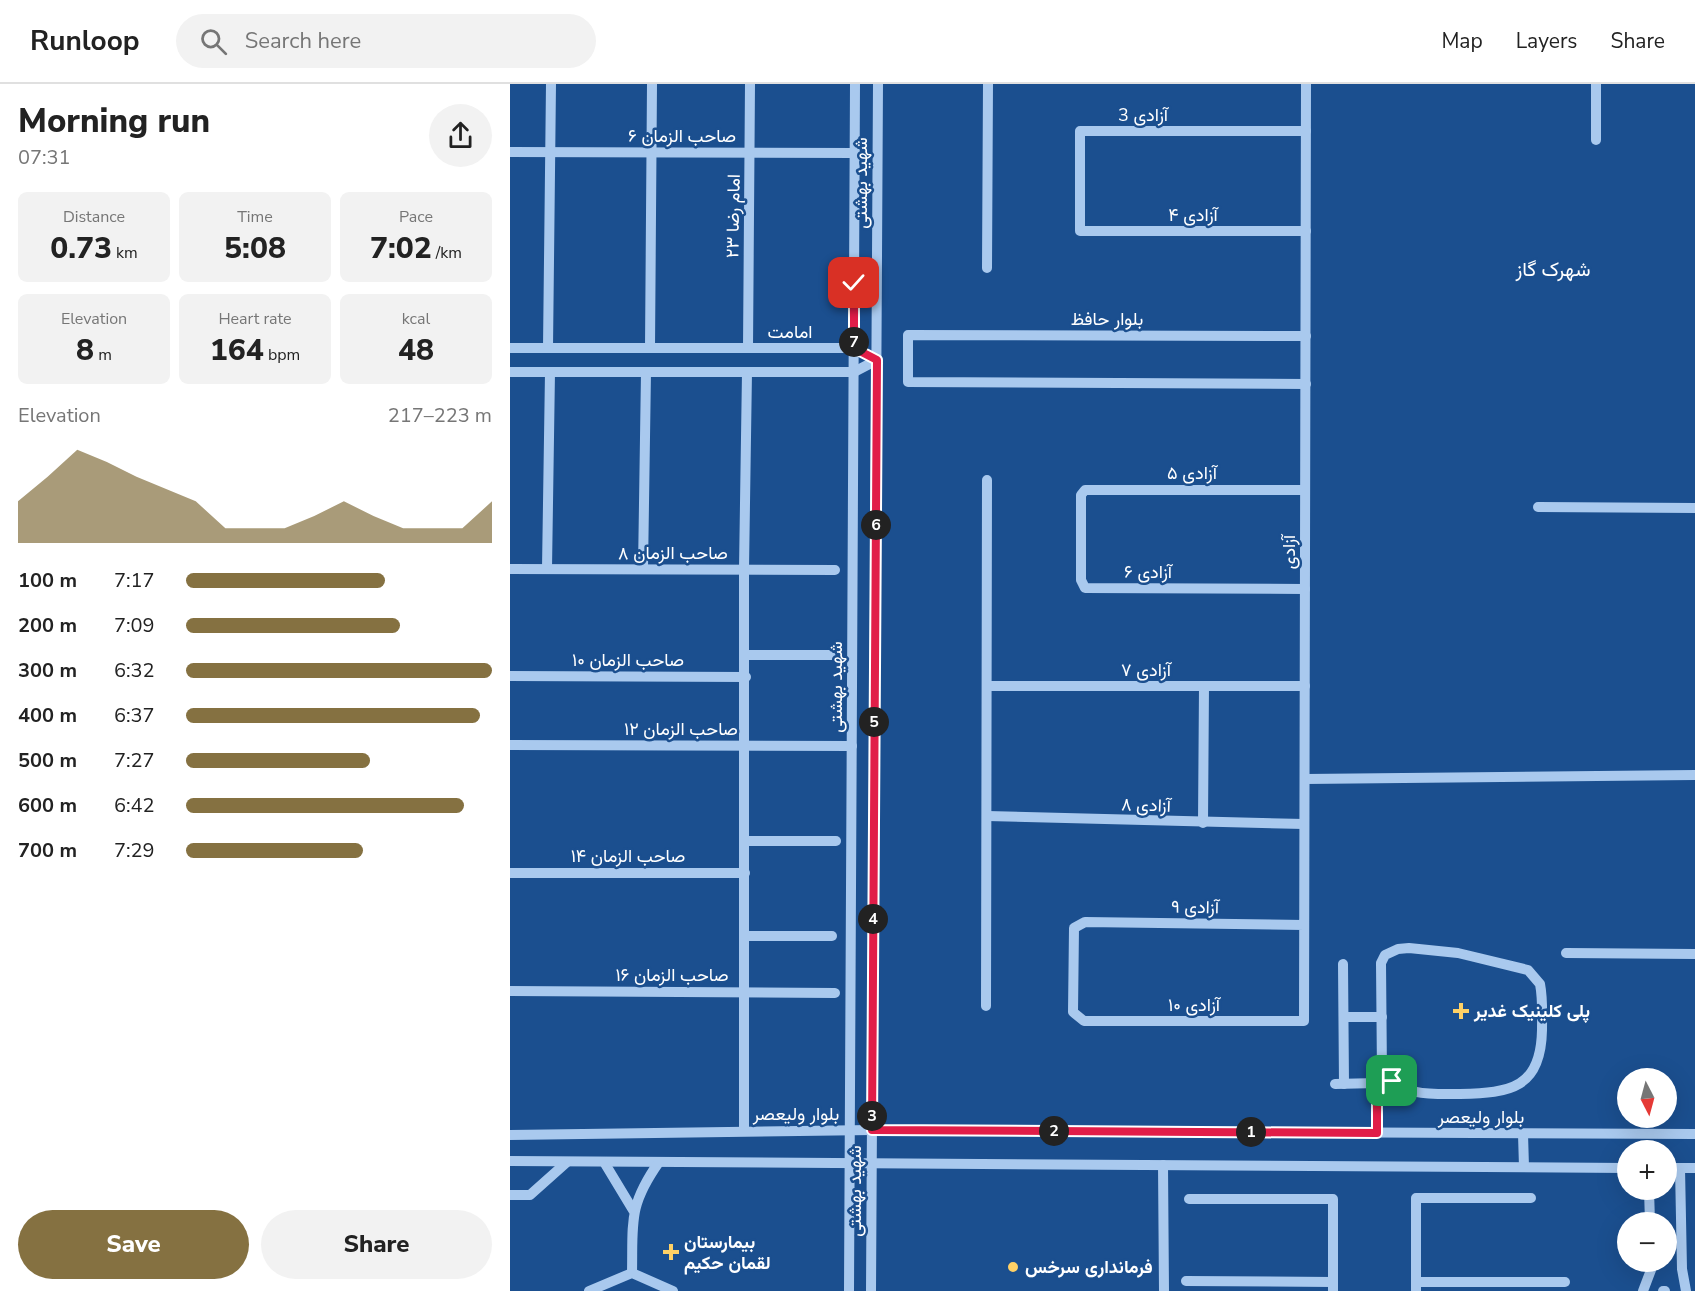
<!DOCTYPE html>
<meta charset="utf-8">
<style>
body{margin:0;font-family:"Nunito Sans",Vazirmatn,sans-serif;background:#f2f2f2;color:#222;height:100vh;display:flex;flex-direction:column;font-size:22px;white-space:nowrap}
*{box-sizing:border-box;margin:0}
p{font-size:20px;color:#767676}
.icon{flex:none;width:33px;height:33px;fill:none;stroke:currentColor;stroke-width:2;stroke-linecap:round;stroke-linejoin:round}
.map{position:relative;flex:1;overflow:hidden}
.sheet{display:flex;flex-direction:column;background:#fff;width:510px}
.sheet>*{flex:none}
.needle{width:39px;rotate:174deg}
.tools{position:absolute;left:1107px;top:984px;display:grid;gap:12px}
.tools a{display:grid;place-items:center;width:60px;height:60px;border-radius:50%;background:#fff;box-shadow:0 6px 24px #0002;font-size:30px}
.pin{position:absolute;display:grid;place-items:center;width:51px;height:51px;color:#fff;margin:-26px;border-radius:12px;box-shadow:0 3px 9px #0006}
.km{position:absolute;width:30px;height:30px;margin:-15px;border-radius:50%;background:#222;color:#fff;font-size:16px;line-height:30px;text-align:center}
.round{display:grid;place-items:center;flex:none;width:63px;height:63px;border-radius:32px;background:#f2f2f2}
.summary{display:flex;align-items:center;justify-content:space-between;height:102px;padding:0 18px}
h1{font-size:33px;font-weight:800;line-height:45px}
.stats{display:grid;grid-template-columns:repeat(3,1fr);gap:9px;height:102px;padding:6px 18px}
.stats div{display:grid;align-content:center;border-radius:9px;background:#f2f2f2;text-align:center}
.stats b{font-size:30px;font-weight:800}
.stats small{font-size:16px;font-weight:400}
.stats p{font-size:16px}
.chart{height:168px;padding:12px 18px}
.chart p{display:flex;justify-content:space-between}
.chart svg{width:100%;height:108px;margin-top:6px;fill:#857141;opacity:.7}
.action{display:flex;gap:12px;margin-top:auto;padding:12px 18px}
.action a{flex:1;height:69px;border-radius:36px;background:#857141;color:#fff;font-size:24px;font-weight:800;line-height:69px;text-align:center}
.action a+a{background:#f2f2f2;color:#222}
ul{padding:0 18px;list-style:none;font-size:20px}
li{display:grid;grid-template-columns:96px 72px 1fr;align-items:center;height:45px}
li i{height:15px;border-radius:8px;background:#857141}
header{display:flex;align-items:center;gap:36px;box-sizing:border-box;height:84px;padding:0 30px;background:#fff;border-bottom:2px solid #e0e0e0}
header strong{font-size:28px}
nav{display:flex;gap:33px;margin-inline-start:auto;font-size:21px}
.search{width:420px;height:54px;background:#f2f2f2;display:flex;align-items:center;gap:15px;box-sizing:border-box;padding:0 21px;border-radius:33px;color:#767676;font-size:22px}
main{display:flex;flex:1;min-height:0}
.map>svg:first-child{display:block}
.lines{fill:none;stroke-linecap:round;stroke-linejoin:round}
.minor{stroke:#a9c9ee;stroke-width:10}
.route-casing{stroke:#fff;stroke-width:12}
.route{stroke:#e11d48;stroke-width:8}
.poi-dot{fill:#ffd166;stroke:#1b4f8f;stroke-width:2}
.labels{text-anchor:middle;dominant-baseline:central;stroke-width:5;stroke-linejoin:round;paint-order:stroke}
.street-label{font-size:18px;fill:#fff;stroke:#1b4f8f}
.poi-label{font-size:18px;font-weight:bold;fill:#fff;stroke:#1b4f8f;text-anchor:start}
.neighbourhood-label{font-size:20px;fill:#fff;stroke:#1b4f8f}
</style>
<header>
<strong>Runloop</strong>
<div class="search"><svg class="icon" aria-label="search" viewBox="0 0 24 24"><circle cx="10" cy="10" r="6"/><path d="M15 15l6 6"/></svg>Search here</div>
<nav><a>Map</a><a>Layers</a><a>Share</a></nav>
</header>
<main>
<section class="sheet">
<div class="summary"><div><h1>Morning run</h1><p>07:31</p></div><a class="round"><svg class="icon" aria-label="share" viewBox="0 0 24 24"><path d="M12 15V3M7 8l5-5 5 5M5 13v7h14v-7"/></svg></a></div>
<div class="stats">
<div><p>Distance</p><b>0.73<small> km</small></b></div>
<div><p>Time</p><b>5:08</b></div>
<div><p>Pace</p><b>7:02<small> /km</small></b></div>
</div>
<div class="stats">
<div><p>Elevation</p><b>8<small> m</small></b></div>
<div><p>Heart rate</p><b>164<small> bpm</small></b></div>
<div><p>kcal</p><b>48</b></div>
</div>
<div class="chart"><p><span>Elevation</span>217–223 m</p>
<svg viewBox="0 0 160 44" preserveAspectRatio="none"><path d="M0 44V27L10 17L20 6L30 11L40 17L50 22L60 27L70 38L80 38L90 38L100 33L110 27L120 33L130 38L140 38L150 38L160 27V44z"/></svg>
</div>
<ul>
<li><b>100 m</b>7:17<i style="width:65%"></i></li>
<li><b>200 m</b>7:09<i style="width:70%"></i></li>
<li><b>300 m</b>6:32<i style="width:100%"></i></li>
<li><b>400 m</b>6:37<i style="width:96%"></i></li>
<li><b>500 m</b>7:27<i style="width:60%"></i></li>
<li><b>600 m</b>6:42<i style="width:91%"></i></li>
<li><b>700 m</b>7:29<i style="width:58%"></i></li>
</ul>
<div class="action"><a>Save</a><a>Share</a></div>
</section>
<div class="map">
<svg width="1185" height="1207" viewBox="0 0 1185 1207">
<rect width="100%" height="100%" fill="#1b4f8f"/>
<g class="lines">
<g class="minor">
<polyline points="1086,56 1086,0"/>
<polyline points="0,68 345,69"/>
<polyline points="796,147 570,147 570,47 796,47"/>
<polyline points="477,184 478,0"/>
<polyline points="0,264 344,264 367,276"/>
<polyline points="38,264 41,0"/>
<polyline points="140,264 142,0"/>
<polyline points="238,264 240,0"/>
<polyline points="0,288 344,288 367,276"/>
<polyline points="796,300 398,298 398,251 796,252"/>
<polyline points="1028,423 1185,424"/>
<polyline points="0,485 325,486"/>
<polyline points="37,485 40,288"/>
<polyline points="133,485 136,288"/>
<polyline points="795,505 575,504 571,496 571,411 575,406 795,406"/>
<polyline points="236,571 325,571"/>
<polyline points="0,592 236,593"/>
<polyline points="477,602 795,602"/>
<polyline points="0,661 342,662"/>
<polyline points="795,695 1185,691"/>
<polyline points="477,732 794,740"/>
<polyline points="693,739 694,602"/>
<polyline points="235,757 326,757"/>
<polyline points="0,789 235,789"/>
<polyline points="794,841 575,838 564,844 563,928 574,937 794,937 796,0"/>
<polyline points="235,852 322,852"/>
<polyline points="1056,869 1185,870"/>
<polyline points="833,880 834,1000"/>
<polyline points="0,907 325,909"/>
<polyline points="476,922 477,396"/>
<polyline points="834,933 872,933"/>
<polyline points="825,1000 867,999"/>
<polyline points="234,1047 234,485 237,288"/>
<path d="M 867,1049 L 867,999 L 872,991 L 871,879 L 875,871 L 888,865 L 899,864 L 948,869 L 1018,886 L 1030,900 C 1033,915 1032,930 1032,946 C 1031,1004 1001,1009 950,1010 C 913,1010 903,1012 872,991"/>
<polyline points="1013,1050 1014,1083"/>
<polyline points="0,1051 362,1046 1185,1050"/>
<polyline points="0,1077 1118,1084"/>
<polyline points="94,1078 123,1126"/>
<polyline points="653,1081 654,1207"/>
<polyline points="1156,1084 1185,1084"/>
<polyline points="1170,1084 1172,1185 1176,1207"/>
<polyline points="1139,1106 1140,1138"/>
<polyline points="0,1111 20,1111 57,1078"/>
<polyline points="679,1115 823,1115 823,1207"/>
<path d="M 122,1189 C 123,1138 118,1122 149,1078"/>
<polyline points="676,1197 823,1198"/>
<polyline points="906,1198 1055,1198"/>
<polyline points="79,1207 122,1189 163,1207"/>
<polyline points="339,1207 345,0"/>
<polyline points="361,1207 368,0"/>
<polyline points="906,1207 906,1114 1021,1114"/>
<polyline points="1133,1207 1141,1186 1141,1178"/>
<polyline points="1153,1207 1155,1207"/>
</g>
</g>
<g class="lines">
<defs>
<polyline id="route" points="344,199 344,264 367,276 362,1046 867,1049 867,999 872,990 882,997"/>
</defs>
<use href="#route" class="route-casing"/>
<use href="#route" class="route"/>
</g>
<g class="poi-dot">
<path d="M948 918h6v6h6v6h-6v6h-6v-6h-6v-6h6z"/>
<path d="M158 1159h6v6h6v6h-6v6h-6v-6h-6v-6h6z"/>
<circle cx="503" cy="1183" r="6"/>
</g>
<g class="labels">
<g class="street-label">
<text x="633" y="31">آزادی 3</text>
<text x="172" y="52">صاحب الزمان ۶</text>
<text transform="translate(351 99) rotate(-90)">شهید بهشتی</text>
<text x="683" y="131">آزادی ۴</text>
<text transform="translate(223 132) rotate(-89)">امام رضا ۲۳</text>
<text x="597" y="235">بلوار حافظ</text>
<text x="280" y="248">امامت</text>
<text x="682" y="389">آزادی ۵</text>
<text transform="translate(779 468) rotate(-90)">آزادی</text>
<text x="163" y="469">صاحب الزمان ۸</text>
<text x="638" y="488">آزادی ۶</text>
<text x="118" y="576">صاحب الزمان ۱۰</text>
<text x="636" y="586">آزادی ۷</text>
<text transform="translate(326 603) rotate(-90)">شهید بهشتی</text>
<text x="171" y="645">صاحب الزمان ۱۲</text>
<text transform="translate(636 721) rotate(2)">آزادی ۸</text>
<text x="118" y="772">صاحب الزمان ۱۴</text>
<text transform="translate(685 823) rotate(1)">آزادی ۹</text>
<text x="162" y="891">صاحب الزمان ۱۶</text>
<text x="684" y="921">آزادی ۱۰</text>
<text x="286" y="1030">بلوار ولیعصر</text>
<text x="971" y="1033">بلوار ولیعصر</text>
<text transform="translate(345 1107) rotate(-90)">شهید بهشتی</text>
</g>
<g class="poi-label">
<text x="964" y="927">پلی کلینیک غدیر</text>
<text x="174" y="1158">بیمارستان<tspan x="174" dy="21">لقمان حکیم</tspan></text>
<text x="515" y="1183">فرمانداری سرخس</text>
</g>
<g class="neighbourhood-label">
<text x="1043" y="185">شهرک گاز</text>
</g>
</g>
</svg>
<div class="tools">
<a><svg class="needle" viewBox="-14 -14 28 28"><path d="M0-13l5 13h-10z" fill="#e53935"/><path d="M0 13l5-13h-10z" fill="#767676"/></svg></a>
<a>+</a>
<a>−</a>
</div>
<div class="pin" style="left:882px;top:997px;background:#1e9e55"><svg class="icon" aria-label="arrive" viewBox="0 0 24 24"><path d="M6 21V4h12l-3 4 3 4H6"/></svg></div>
<div class="pin" style="left:344px;top:199px;background:#d93025"><svg class="icon" aria-label="check" viewBox="0 0 24 24"><path d="M5 12l5 5 9-10"/></svg></div>
<b class="km" style="left:741px;top:1048px">1</b>
<b class="km" style="left:544px;top:1047px">2</b>
<b class="km" style="left:362px;top:1032px">3</b>
<b class="km" style="left:363px;top:835px">4</b>
<b class="km" style="left:364px;top:638px">5</b>
<b class="km" style="left:366px;top:441px">6</b>
<b class="km" style="left:344px;top:258px">7</b>
</div>
</main>
